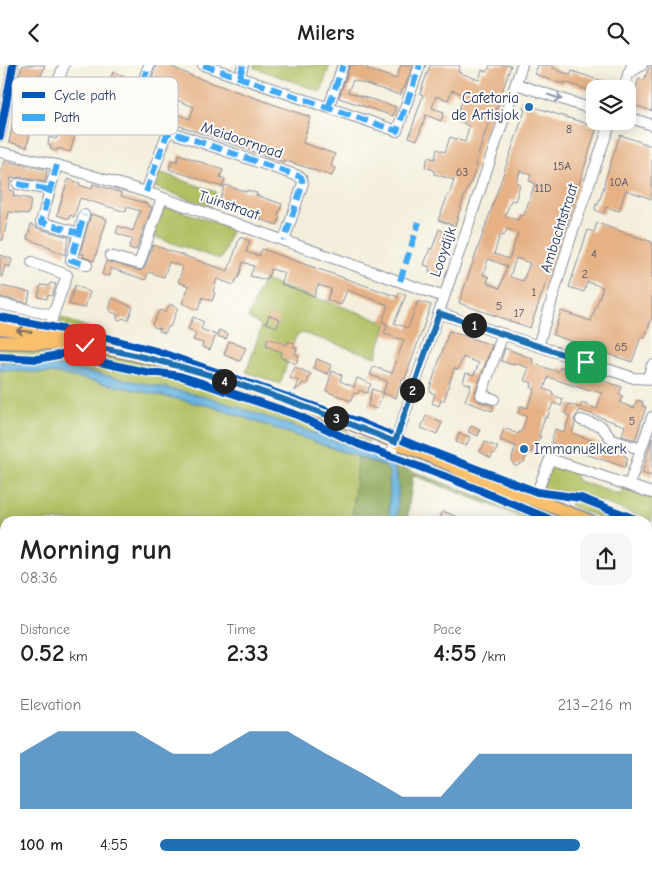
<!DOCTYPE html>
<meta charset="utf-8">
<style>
body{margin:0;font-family:"Comic Neue",sans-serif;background:#f6f6f6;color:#222;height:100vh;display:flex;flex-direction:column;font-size:19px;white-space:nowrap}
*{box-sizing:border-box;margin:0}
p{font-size:16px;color:#767676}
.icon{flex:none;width:28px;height:28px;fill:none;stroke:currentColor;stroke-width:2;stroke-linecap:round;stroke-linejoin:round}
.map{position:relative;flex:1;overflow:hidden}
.details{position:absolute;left:0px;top:451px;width:652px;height:359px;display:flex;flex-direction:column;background:#fff;border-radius:15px 15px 0 0;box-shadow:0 2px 12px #0003}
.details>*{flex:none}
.controls{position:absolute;left:586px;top:15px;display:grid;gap:10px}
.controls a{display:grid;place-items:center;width:50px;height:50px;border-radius:10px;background:#fff;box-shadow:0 2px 12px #0003;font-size:25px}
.pin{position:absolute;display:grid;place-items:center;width:42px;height:42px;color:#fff;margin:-21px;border-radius:10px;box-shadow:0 2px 8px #0006}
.km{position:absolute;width:25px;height:25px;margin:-12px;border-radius:50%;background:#222;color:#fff;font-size:14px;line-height:25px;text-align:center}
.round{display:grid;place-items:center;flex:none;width:52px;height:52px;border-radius:15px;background:#f6f6f6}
.overview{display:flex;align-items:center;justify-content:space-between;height:85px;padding:0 20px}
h1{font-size:28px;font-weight:600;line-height:38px}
.figures{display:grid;grid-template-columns:repeat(3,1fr);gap:8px;height:85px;padding:5px 20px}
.figures div{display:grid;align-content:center}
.figures b{font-size:25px;font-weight:600}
.figures small{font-size:14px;font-weight:400}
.figures p{font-size:14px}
.chart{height:140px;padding:10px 20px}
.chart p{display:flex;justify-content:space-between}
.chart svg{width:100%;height:90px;margin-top:5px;fill:#1f6fb2;opacity:.7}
ul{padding:0 20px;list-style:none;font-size:16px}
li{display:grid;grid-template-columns:80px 60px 1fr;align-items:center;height:38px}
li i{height:12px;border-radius:6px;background:#1f6fb2}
header{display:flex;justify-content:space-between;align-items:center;height:65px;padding:0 20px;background:#fff;font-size:22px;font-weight:600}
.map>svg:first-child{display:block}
.green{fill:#b1c063;stroke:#667860}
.forest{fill:#8ca659;stroke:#546a5c}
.water{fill:#65b1de;stroke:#40709e}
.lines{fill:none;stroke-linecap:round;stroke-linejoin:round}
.stream{stroke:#65b1de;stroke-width:2.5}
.building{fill:#e5b185;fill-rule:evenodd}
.minor-casing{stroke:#888f9d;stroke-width:12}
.major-casing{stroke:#888f9d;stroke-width:15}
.minor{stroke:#fff;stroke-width:10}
.major{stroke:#f8bf6c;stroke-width:12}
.quiet{stroke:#3fa9f5;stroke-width:6;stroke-dasharray:12 6;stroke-linecap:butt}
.cycleway-casing{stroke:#fdfcf7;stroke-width:11}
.cycleway{stroke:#0057b8;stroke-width:8}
.oneway{stroke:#8d97ae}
.oneway2{stroke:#7e7064}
.route-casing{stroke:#fff;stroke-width:10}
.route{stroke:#1f6fb2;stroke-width:6}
.poi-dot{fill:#1f6fb2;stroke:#fdfcf7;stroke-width:2}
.labels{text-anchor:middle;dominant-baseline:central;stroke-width:4;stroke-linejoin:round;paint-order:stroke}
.number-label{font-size:12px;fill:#4e5068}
.poi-label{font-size:15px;fill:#1b2f5e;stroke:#fdfcf7;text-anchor:end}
.street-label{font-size:15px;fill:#1b2f5e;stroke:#fdfcf7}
.key{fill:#fdfcf7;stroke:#b9bec9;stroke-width:1}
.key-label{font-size:14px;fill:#1b2f5e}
</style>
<header><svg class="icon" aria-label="back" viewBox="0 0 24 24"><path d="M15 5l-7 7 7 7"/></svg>Milers<svg class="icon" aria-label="search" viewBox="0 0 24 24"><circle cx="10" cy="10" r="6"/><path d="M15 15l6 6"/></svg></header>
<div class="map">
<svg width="652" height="809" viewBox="0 0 652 809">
<rect width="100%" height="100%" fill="#fdfcf7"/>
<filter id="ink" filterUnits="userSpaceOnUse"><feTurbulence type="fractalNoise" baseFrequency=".02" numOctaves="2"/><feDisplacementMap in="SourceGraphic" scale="10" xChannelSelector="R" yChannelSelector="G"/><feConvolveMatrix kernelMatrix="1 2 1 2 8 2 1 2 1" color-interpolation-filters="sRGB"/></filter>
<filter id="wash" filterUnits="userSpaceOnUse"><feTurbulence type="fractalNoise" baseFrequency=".0096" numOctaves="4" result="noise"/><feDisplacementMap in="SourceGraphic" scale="20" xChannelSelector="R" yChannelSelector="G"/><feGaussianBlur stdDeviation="1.12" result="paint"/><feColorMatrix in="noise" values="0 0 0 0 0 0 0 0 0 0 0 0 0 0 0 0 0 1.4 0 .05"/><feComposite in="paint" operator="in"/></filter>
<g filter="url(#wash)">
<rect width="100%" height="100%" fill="#f4efdc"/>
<g class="green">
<polygon points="254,0 330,0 321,27 253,2"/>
<polygon points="156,106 216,127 211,142 151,121"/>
<polygon points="162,140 232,163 222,193 219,194 152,171"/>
<polygon points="263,215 387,257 376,292 302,268 296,271 280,319 246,307 261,264 260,259 248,253"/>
<polygon points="0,253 45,262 43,264 0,257"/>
<polygon points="61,253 90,263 89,268 59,261"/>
<polygon points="0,283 71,286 71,288 90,291 91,289 122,291 156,300 294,344 332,359 369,377 365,386 208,332 60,301 0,297"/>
<polygon points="0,305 60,309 210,341 358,392 352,456 5,456 5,468 0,466"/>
<polygon points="552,398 577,408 576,415 620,430 624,422 652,433 652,456 578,428 541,424"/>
<polygon points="573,434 577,434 634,456 609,456 570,441"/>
<polygon points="648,498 652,500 652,809 349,809 351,805 648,805"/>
<polygon points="0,614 5,616 5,747 0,745"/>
<polygon points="171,805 307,805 306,809 182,809"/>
</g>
<g class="forest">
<polygon points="358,392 388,403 390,408 389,456 352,456"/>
<polygon points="394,399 543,456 531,456 413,410 407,456 397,456 397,409"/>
<polygon points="0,466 5,468 5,616 0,614"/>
<polygon points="648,485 652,487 652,667 648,667"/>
<polygon points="338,805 485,805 484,809 337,809"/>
</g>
<g class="water">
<path d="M 0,297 L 60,301 L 208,332 L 386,393 C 403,402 397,438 397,456 L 389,456 L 390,408 L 385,401 L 210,341 L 60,309 L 0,305 Z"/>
<polygon points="648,801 652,801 652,809 582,809 578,805 648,805"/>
</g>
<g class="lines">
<g class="stream">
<polyline points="648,493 652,495"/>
<polyline points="484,809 485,805"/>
</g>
</g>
<g id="blocks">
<g class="building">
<polygon points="23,0 45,0 41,11 38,10 32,43 40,45 39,53 33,52 27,82 9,77 20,25 16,25 18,11"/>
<polygon points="156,0 168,0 192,11 310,52 303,78 335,89 331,101 335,103 332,111 284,95 283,97 163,55 162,58 155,56 158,46 168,49 168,46 172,47 190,54 194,42 160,28 164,17 152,13"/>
<polygon points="350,0 368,0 367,4 396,14 401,0 413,0 404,24 403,23 400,30 353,15 348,27 396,42 393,51 339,33"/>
<polygon points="430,0 460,0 458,7 479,15 482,5 487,7 490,0 511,0 495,48 492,47 475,99 477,100 470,120 469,120 463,135 455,161 438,155 448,130 449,131 454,115 434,109 434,105 425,102 428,92 435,94 437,84 445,87 450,72 465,77 469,61 464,59 464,57 456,54 464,30 452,25 448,35 436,31 432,43 444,47 441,56 426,50 417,75 409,72 423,30 420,29"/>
<polygon points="538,0 553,0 552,2 559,6 571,10 572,6 617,21 616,24 595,24 595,27 564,17 564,19 556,17 535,9"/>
<polygon points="650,0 652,0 652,46 631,39 639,13 644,15"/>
<polygon points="113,7 127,12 124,21 126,22 121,34 137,41 133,52 102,41"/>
<path d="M 525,39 L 597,62 L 564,167 L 530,263 L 459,238 L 501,116 L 525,45 L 523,44 ZM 520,106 L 531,110 L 529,116 L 535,118 L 524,150 L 523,151 L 520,150 L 518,155 L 505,151 L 511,135 L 515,136 L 516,134 L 520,119 L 516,117 ZM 507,164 L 518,168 L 509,194 L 494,189 L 500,170 L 504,171 ZM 516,193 L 530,198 L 523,216 L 510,212 ZM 488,194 L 507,201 L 500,223 L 487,218 L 489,212 L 483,210 Z"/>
<polygon points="63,55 78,61 70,87 58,83 57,86 50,84 51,81 48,80 49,72 56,74 57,71 59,71"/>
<polygon points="620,70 652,81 652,134 626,125 619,146 606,142 604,149 595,145 596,139 598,140 605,118 604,118"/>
<polygon points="179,89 223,105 220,112 225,114 222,122 169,104 172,95 177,97"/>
<polygon points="5,96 47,105 45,117 19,112 11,113 9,125 14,126 13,131 31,134 29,149 9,147 3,175 0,175 0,106"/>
<polygon points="68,114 80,118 79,120 92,124 93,119 122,128 121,131 148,139 147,141 152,142 136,185 129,183 133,174 116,168 118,161 133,166 140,146 127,142 126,147 80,133 74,152 70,150 69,154 57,150"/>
<polygon points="225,120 247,127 247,125 257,128 256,130 282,139 278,151 280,152 277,160 218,140"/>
<polygon points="91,149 107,154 94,196 83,192 84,189 80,188"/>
<polygon points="597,158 652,177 652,252 645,273 641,272 632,297 553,270 561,246 591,256 603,222 587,217 584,227 569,222 588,165 594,167"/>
<polygon points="31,159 39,164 69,172 65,190 50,183 50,182 27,174"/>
<polygon points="439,164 451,171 438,209 429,206 430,202 424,200 430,183 432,184"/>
<polygon points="240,172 250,176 246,187 259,191 262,184 398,232 399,228 406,230 394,258 408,263 418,236 431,240 405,314 402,314 396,333 383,328 377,344 368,341 372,324 383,328 387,316 370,310 373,303 374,302 392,308 404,275 384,269 388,259 382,257 388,240 347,225 341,240 327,235 331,224 318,220 314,231 281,219 285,208 271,204 267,215 250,211 254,201 243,197 239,212 236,215 234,220 217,214 213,226 215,228 212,236 203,232 198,245 182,238 189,221 178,217 183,202 169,197 164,212 148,207 146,215 110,203 110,211 105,211 102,209 106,196 141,206 145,202 153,180 228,206"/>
<polygon points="0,190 12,194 10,202 5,200 2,212 0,211"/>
<polygon points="50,218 56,219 52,231 48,230 47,234 38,232 41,220 49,221"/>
<polygon points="75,220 90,227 85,243 82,242 82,243 69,239"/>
<polygon points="0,221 30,227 28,238 0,232"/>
<polygon points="112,233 133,242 128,255 123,253 120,255 117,254 117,249 109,246"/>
<polygon points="170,239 178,243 170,262 168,262 165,268 159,266 160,264 154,262 152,259 160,245 165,247"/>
<polygon points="269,250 280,254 277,262 266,258"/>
<polygon points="193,252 204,257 201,264 216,270 210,285 202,282 203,278 193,275 196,268 188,264"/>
<polygon points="219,265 228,269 226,274 217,271"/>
<polygon points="449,266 492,280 474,331 479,336 494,341 492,346 465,336 471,320 463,317 466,308 474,310 479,298 463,292 458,305 454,303 444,336 441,335 439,341 432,338 435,329 430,327 430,323"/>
<polygon points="268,273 287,280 288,276 295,278 293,282 297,283 295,289 299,290 296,299 280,292 282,287 266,281"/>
<polygon points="229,276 246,283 240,296 224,290"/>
<polygon points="505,283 533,294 532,298 558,307 560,302 622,322 619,330 623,331 620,338 634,343 637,335 643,337 642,341 646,342 635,375 622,371 625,361 608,355 580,345 574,354 575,358 572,368 609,382 626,387 625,392 628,393 625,402 551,378 555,364 564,367 570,351 565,349 569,339 580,343 582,338 597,344 602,328 591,325 590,326 548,312 544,324 553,327 552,330 563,334 561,341 553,338 547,353 545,352 539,371 541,372 534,380 531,388 528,386 524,397 516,401 513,399 512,392 516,381 500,375 504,363 518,369 519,367 521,367 527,352 518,348 521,341 527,343 535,324 531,323 532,318 524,315 529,303 515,298 515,300 510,299 501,296"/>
<polygon points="317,294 331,300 328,309 313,303"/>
<polygon points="295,302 311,309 306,320 303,318 295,326 299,316 290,313"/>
<polygon points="332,306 342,310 340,316 354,322 357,313 371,319 367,328 359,325 358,329 354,328 351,336 326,326"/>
<polygon points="426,351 442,358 437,369 421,363"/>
<polygon points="471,361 480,365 478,371 468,367"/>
<polygon points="459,368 470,372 466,381 456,377"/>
<polygon points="652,373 652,411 642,408"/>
<polygon points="485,377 498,382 495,388 492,389 491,393 480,387"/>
<polygon points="443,446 466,456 439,456"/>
</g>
</g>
</g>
<g filter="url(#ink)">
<use href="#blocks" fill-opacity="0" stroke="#888f9d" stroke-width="1"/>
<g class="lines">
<defs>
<g id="minor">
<polyline points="203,0 397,66 420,0"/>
<polyline points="628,9 642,0"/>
<polyline points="240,12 243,0"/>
<polyline points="516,19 595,45"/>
<polyline points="623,24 632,0"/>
<polyline points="55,25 64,0"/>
<polyline points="137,34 149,0"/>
<polyline points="329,41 343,0"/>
<polyline points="628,52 652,60"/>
<polyline points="0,71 13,0"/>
<polyline points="0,87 57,100 146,127 444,232"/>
<polyline points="57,100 41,157 79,168 71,195 87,200"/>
<polyline points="18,119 50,125"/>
<polyline points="146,127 167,69 173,67 177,69 301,112 303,118 284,176"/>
<polyline points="79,168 84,150"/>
<polyline points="110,191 139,199 162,133"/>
<polyline points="32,197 67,210 53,250 48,275"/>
<polyline points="0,239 53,250"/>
<polyline points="439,248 634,313 652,314"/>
<polyline points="538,281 573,165 611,56"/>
<polyline points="648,312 652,300"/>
<polyline points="494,334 481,330 503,269"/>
<polyline points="581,355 601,361 612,375 641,384"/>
<polyline points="393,384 522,0"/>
<polyline points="629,420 652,352"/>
<polyline points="537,427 550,394 652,428"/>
<polyline points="0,498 5,499"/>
<polyline points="322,809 324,805"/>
</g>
<g id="major">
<polyline points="0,263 49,270 85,280 125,287 165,297 338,353 449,399 474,412"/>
<polyline points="0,277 65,279"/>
<polyline points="466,409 590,456"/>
<polyline points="648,479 652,480"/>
</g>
</defs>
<use href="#minor" class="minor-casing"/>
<use href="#major" class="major-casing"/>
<use href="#minor" class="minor"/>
<use href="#major" class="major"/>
<g class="quiet">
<polyline points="203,0 397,66 420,0"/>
<polyline points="240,12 243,0"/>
<polyline points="137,34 149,0"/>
<polyline points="329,41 343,0"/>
<polyline points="57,100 41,157 79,168 71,195 87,200"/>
<polyline points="18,119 50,125"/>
<polyline points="146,127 167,69 173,67 177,69 301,112 303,118 284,176"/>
<polyline points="79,168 84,150"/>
<polyline points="400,216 419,157"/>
<polyline points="648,522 652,524"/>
<polyline points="648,643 652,644"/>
</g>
<defs>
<g id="cycleway">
<polyline points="0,71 13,0"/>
<polyline points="0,252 103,272 156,286 356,356 414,380 537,427 581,433 640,456"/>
<polyline points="0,292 37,294 63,289 150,308 159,308 181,311 297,350 358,379 452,414 547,453 552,456"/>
</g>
</defs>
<use href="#cycleway" class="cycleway-casing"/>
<use href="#cycleway" class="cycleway"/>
</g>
<defs><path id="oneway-shaft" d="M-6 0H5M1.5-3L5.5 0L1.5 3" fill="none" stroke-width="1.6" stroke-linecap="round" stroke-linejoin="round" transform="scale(1.25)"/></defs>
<use class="oneway" href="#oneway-shaft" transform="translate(555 32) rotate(18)"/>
<use class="oneway2" href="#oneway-shaft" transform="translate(24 266) rotate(-173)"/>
</g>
<g class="lines" filter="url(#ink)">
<defs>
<path id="route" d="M 85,280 C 189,298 297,337 395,377 L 439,248 L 586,297"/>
</defs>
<use href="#route" class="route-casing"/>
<use href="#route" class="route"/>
</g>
<g class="poi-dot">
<circle cx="529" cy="42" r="5"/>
<circle cx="524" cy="384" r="5"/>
</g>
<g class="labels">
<g class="number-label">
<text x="569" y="64">8</text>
<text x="562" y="101">15A</text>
<text x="462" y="107">63</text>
<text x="619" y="117">10A</text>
<text x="543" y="123">11D</text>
<text x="594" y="189">4</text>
<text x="585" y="209">2</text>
<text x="534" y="227">1</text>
<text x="499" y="241">5</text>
<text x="519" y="248">17</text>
<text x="621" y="282">65</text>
<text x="632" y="356">5</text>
</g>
<g class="poi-label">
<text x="519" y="33">Cafetaria<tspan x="519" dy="17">de Artisjok</tspan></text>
<text x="534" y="384" text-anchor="start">Immanuëlkerk</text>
</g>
<g class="street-label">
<text transform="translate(242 75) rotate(19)">Meidoornpad</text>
<text transform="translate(229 140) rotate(19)">Tuinstraat</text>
<text transform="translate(559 163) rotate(-72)">Ambachtstraat</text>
<text transform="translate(443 187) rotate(-71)">Looydijk</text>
</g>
</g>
<rect x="12" y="12" width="166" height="58" rx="8" class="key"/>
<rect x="22" y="27" width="23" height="6" fill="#0057b8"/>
<rect x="22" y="49" width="23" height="7" fill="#3fa9f5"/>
<g class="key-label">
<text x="54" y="35">Cycle path</text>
<text x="54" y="57">Path</text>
</g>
</svg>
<div class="controls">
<a><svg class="icon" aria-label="layers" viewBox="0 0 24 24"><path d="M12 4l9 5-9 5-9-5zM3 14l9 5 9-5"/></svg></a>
</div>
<div class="pin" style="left:586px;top:297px;background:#1e9e55"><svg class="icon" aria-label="arrive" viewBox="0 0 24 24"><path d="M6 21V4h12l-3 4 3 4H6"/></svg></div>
<div class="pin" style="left:85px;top:280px;background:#d93025"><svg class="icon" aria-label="check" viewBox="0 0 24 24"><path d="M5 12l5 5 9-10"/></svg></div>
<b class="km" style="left:474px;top:260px">1</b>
<b class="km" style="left:412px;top:325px">2</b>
<b class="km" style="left:336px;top:353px">3</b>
<b class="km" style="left:224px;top:316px">4</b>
<section class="details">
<div class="overview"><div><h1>Morning run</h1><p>08:36</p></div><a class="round"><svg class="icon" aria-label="share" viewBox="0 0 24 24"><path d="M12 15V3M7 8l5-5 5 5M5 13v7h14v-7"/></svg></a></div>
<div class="figures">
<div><p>Distance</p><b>0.52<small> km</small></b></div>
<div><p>Time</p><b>2:33</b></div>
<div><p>Pace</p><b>4:55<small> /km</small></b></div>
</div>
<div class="chart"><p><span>Elevation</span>213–216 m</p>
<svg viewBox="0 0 160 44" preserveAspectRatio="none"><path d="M0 44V17L10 6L20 6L30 6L40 17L50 17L60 6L70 6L80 17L90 27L100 38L110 38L120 17L130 17L140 17L150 17L160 17V44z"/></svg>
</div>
<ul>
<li><b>100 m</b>4:55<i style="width:89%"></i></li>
</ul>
</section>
</div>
